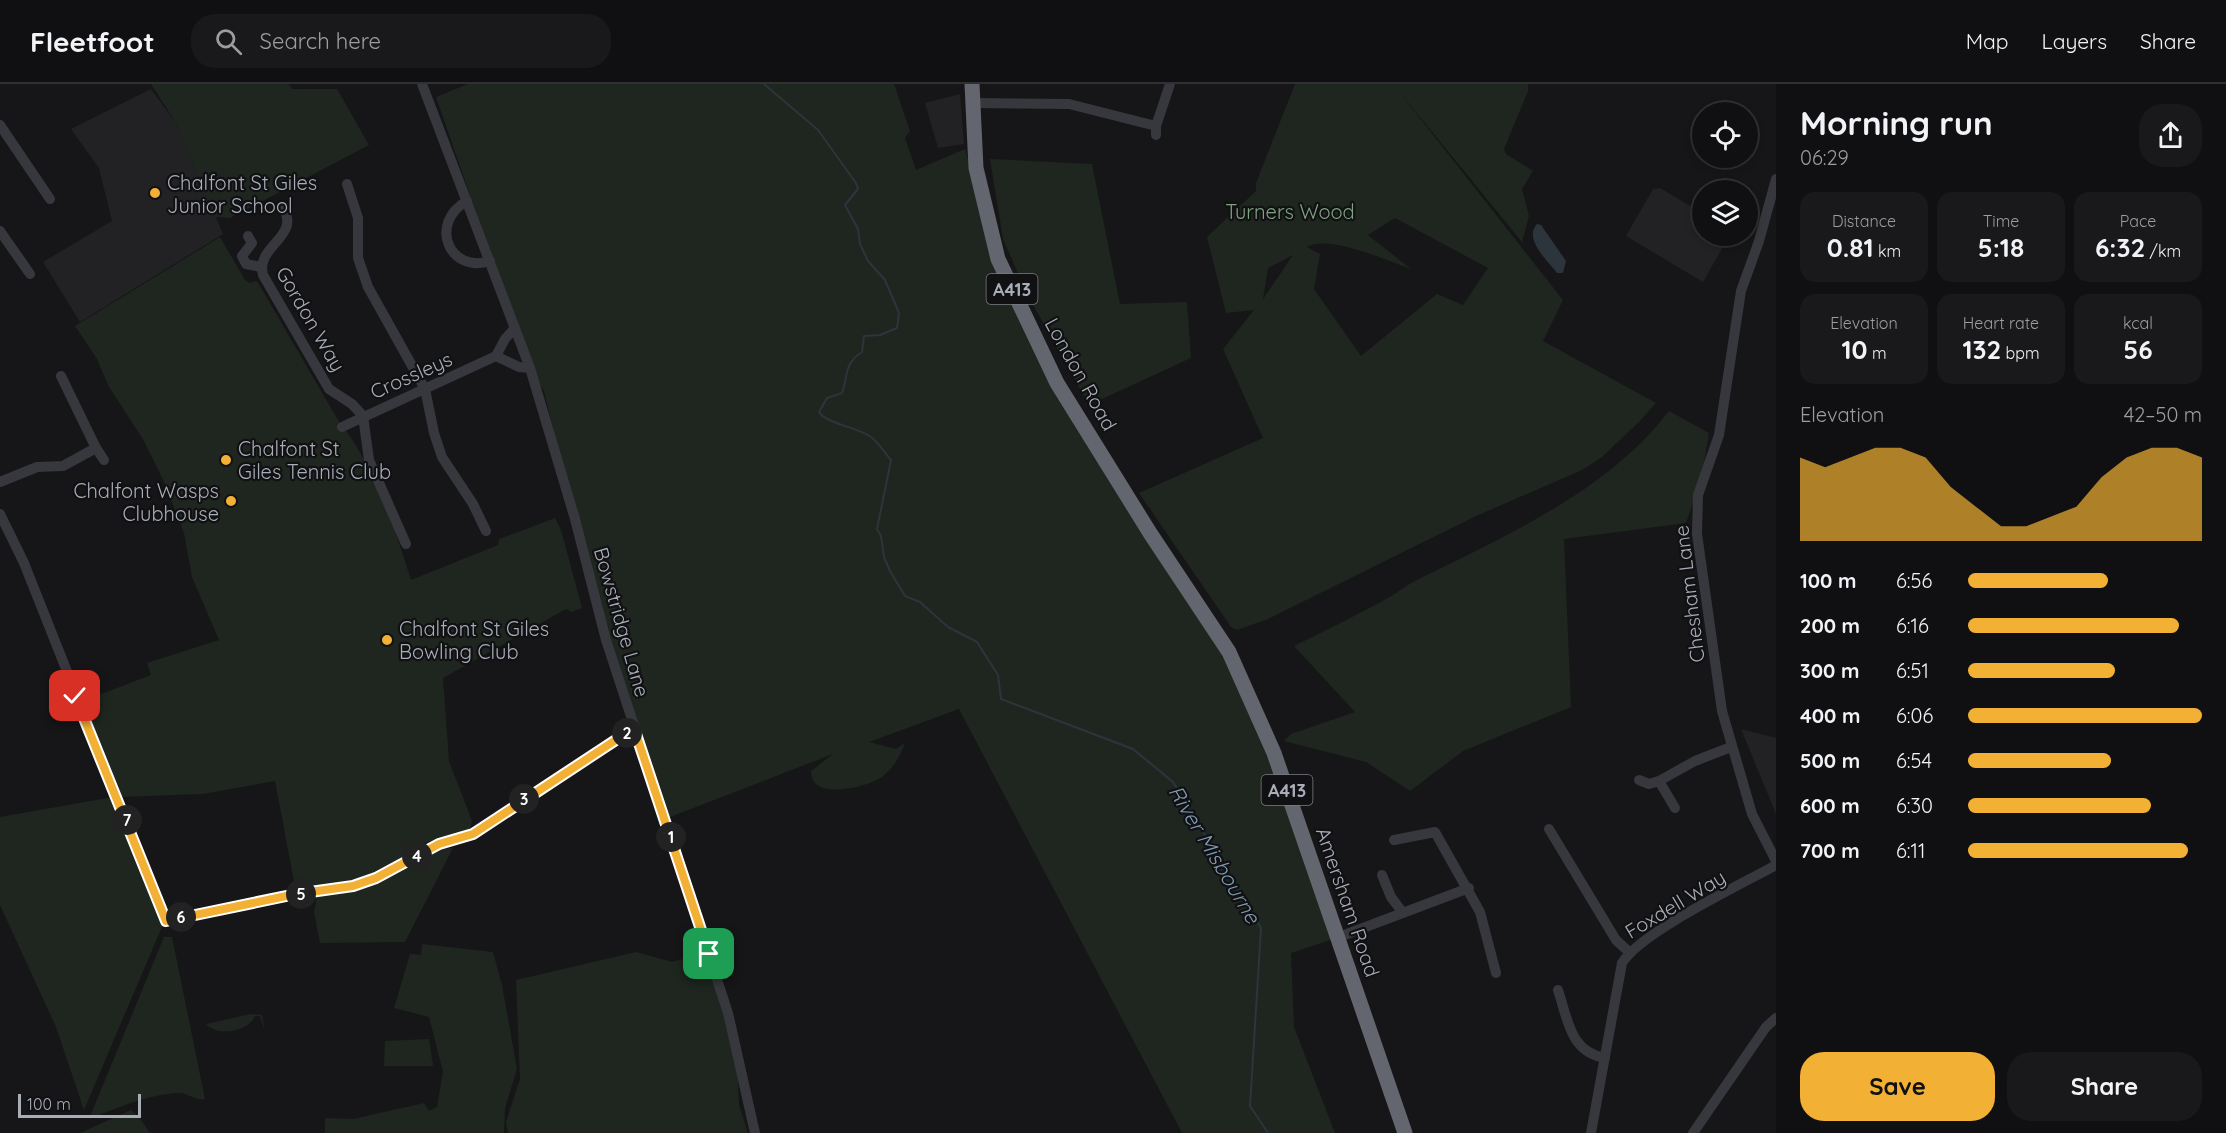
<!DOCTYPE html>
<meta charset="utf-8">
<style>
body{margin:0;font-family:Quicksand,sans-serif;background:#19191b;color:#f1f3f6;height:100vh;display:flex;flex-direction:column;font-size:22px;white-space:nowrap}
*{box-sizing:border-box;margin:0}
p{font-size:20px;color:#9c9d9f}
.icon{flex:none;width:33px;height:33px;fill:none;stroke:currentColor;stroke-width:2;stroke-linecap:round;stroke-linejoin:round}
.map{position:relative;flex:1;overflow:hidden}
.panel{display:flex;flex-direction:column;background:#101012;width:450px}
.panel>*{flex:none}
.fabs{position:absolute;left:1692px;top:18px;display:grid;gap:12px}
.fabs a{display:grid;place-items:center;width:66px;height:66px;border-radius:50%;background:#101012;box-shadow:0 3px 9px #0003,0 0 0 2px #303032;font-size:30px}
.scale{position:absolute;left:18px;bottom:15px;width:123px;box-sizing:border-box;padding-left:6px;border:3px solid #a8adb8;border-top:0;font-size:16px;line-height:21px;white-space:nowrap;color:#a8adb8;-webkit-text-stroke:4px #111113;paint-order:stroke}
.pin{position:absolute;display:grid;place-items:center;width:51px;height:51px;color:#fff;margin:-26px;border-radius:12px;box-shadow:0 3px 9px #0006}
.km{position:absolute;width:30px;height:30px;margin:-15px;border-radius:50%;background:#222;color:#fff;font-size:16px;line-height:30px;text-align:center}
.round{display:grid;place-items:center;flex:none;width:63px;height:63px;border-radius:24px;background:#19191b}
.head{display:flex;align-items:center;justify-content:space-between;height:102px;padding:0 24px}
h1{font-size:33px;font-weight:700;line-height:45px}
.metrics{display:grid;grid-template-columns:repeat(3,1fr);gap:9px;height:102px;padding:6px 24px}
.metrics div{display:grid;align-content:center;border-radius:15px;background:#19191b;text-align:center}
.metrics b{font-size:26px;font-weight:700}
.metrics small{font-size:16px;font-weight:400}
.metrics p{font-size:16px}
.chart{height:168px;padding:12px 24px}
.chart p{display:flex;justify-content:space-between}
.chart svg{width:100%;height:108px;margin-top:6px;fill:#f2b134;opacity:.7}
.button{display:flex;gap:12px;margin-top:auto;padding:12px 24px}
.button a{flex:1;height:69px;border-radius:24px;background:#f2b134;color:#111;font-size:24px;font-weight:700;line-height:69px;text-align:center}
.button a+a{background:#19191b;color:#f1f3f6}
ul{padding:0 24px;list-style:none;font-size:20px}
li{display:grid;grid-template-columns:96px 72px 1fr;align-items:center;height:45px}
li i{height:15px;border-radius:8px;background:#f2b134}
header{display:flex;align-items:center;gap:36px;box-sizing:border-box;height:84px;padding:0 30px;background:#101012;border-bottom:2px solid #303032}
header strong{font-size:28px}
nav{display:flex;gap:33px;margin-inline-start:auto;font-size:21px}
.search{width:420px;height:54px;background:#19191b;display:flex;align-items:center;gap:15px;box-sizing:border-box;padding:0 21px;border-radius:24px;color:#9c9d9f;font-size:22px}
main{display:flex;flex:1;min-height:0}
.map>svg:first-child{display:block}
.built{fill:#222225}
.green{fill:#1e261f;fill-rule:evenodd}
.water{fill:#2c353c}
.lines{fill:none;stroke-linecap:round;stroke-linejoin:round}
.stream{stroke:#2c353c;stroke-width:2}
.minor{stroke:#37383d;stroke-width:10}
.highway{stroke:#63666e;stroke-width:15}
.route-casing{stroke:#fff;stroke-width:12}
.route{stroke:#f2b134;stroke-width:8}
.poi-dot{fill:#f2b134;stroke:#111113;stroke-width:2}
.labels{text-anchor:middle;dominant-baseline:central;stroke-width:4.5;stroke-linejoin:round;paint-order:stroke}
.shield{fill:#111113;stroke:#7b7e86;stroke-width:1.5}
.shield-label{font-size:18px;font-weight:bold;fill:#a8adb8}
.poi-label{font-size:20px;fill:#a8adb8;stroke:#111113;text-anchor:start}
.park-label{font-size:20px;fill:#7fa381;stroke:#111113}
.street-label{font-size:20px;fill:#a8adb8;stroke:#111113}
.water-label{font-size:21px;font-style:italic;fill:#7f9bb3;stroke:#111113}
</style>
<header>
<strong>Fleetfoot</strong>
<div class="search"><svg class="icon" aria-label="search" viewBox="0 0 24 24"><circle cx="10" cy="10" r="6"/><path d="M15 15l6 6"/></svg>Search here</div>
<nav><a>Map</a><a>Layers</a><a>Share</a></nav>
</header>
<main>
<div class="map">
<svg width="1776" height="1049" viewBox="0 0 1776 1049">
<rect width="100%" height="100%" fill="#161618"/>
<g class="built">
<polygon points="151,5 176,39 223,150 80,238 43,178 112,137 99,84 71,45"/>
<polygon points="960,10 964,60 938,64 925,19"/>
<polygon points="1660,104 1702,129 1702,152 1729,152 1703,198 1626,152 1653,105"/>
<polygon points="1741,645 1776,654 1776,730"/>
</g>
<g class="green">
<polygon points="151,0 289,0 292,5 337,5 369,61 230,134 215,133 176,39"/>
<path d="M 468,0 L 894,0 L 910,47 L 905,54 L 916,86 L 965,65 L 998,175 L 1065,312 L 1229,568 L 1339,853 L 1291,869 L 1294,943 L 1335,1049 L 1182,1049 L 959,625 L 869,658 L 896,665 L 905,659 C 901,671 893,685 882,693 C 868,703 810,718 811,687 L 833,670 L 665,735 L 579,452 L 544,307 L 530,284 L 436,13 Z"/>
<path d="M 1295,0 L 1528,0 L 1528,7 L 1504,65 L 1506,70 L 1533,87 L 1522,105 L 1529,132 L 1522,158 L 1397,5 L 1563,216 L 1543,257 L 1656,319 L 1639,338 L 1602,373 L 1582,386 L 1474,433 L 1268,535 L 1237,546 L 1231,543 L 1139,409 L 1263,354 L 1223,265 L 1254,226 L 1226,229 L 1207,153 L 1256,107 L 1256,99 ZM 1395,134 L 1488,184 L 1463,221 L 1437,210 L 1361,272 L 1314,205 L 1320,170 L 1307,163 C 1328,150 1388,177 1411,185 L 1368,151 ZM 1293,171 L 1263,215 L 1268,184 Z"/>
<polygon points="990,75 1092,80 1120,220 1187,218 1191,274 1089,321 1027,210 1003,155"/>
<path d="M 220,153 L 245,196 L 250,199 L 257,197 L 338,336 C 374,381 394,441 411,496 L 498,461 L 499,455 L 555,434 L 561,446 L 582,524 L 571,528 L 566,525 L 443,594 L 449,677 L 472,737 L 470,746 L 421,760 L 387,784 L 356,795 L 296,808 L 275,697 L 203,710 L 121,713 L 83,617 L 151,591 L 147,579 L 219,556 L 192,493 L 184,449 L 164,398 L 144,357 L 108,301 L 97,275 L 75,242 Z"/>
<path d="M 1669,327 L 1709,349 L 1702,393 L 1686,439 L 1564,455 L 1571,623 L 1463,667 L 1410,707 L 1366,678 L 1284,657 L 1291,650 L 1355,628 L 1294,562 C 1326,546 1357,531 1388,514 C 1397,509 1405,502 1415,497 C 1504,452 1606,409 1669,327 Z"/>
<polygon points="113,713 164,838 84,1026 56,943 0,821 0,733"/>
<polygon points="453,764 405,858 320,859 314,828 317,812 434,766"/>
<path d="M 164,853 L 172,853 L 205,1015 C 195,1017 189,1009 179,1009 C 149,1010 117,1024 89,1035 Z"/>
<polygon points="422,860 493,868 502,901 517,985 505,1024 504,1049 325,1049 325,1034 353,1035 424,1019 429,1027 437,1023 443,988 429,933 394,924 410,870 421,871"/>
<polygon points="636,868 672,878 708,868 737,971 739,1021 748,1049 508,1049 506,1038 520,995 516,896"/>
<path d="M 251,930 L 262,931 L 265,948 L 260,932 L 255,932 C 249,948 217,953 206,940 Z"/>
<polygon points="429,955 433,982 384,982 385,957"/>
<polygon points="131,1026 139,1033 150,1049 80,1049"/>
</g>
<path class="water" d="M 1537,140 L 1541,141 L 1566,177 L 1563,189 L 1557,189 C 1548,177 1523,155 1537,140 Z"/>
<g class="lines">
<path class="stream" d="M 764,0 L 818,46 L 856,99 L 858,105 L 845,121 L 858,145 L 860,160 L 868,177 L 885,196 L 899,229 L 897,244 L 880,251 L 864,252 L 862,268 C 844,279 848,292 842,309 L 827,314 L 819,328 C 825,339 859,344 871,353 C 879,359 885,369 891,376 L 877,445 L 881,452 L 884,473 L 890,487 L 905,512 L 920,518 L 948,543 L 977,558 L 998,591 L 1001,615 L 1133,665 L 1173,698 L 1261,844 L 1250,1022 L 1268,1049"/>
<g class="minor">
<polyline points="422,0 530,284 575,435 606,556 728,929 755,1049"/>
<polyline points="973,19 1069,20 1156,42"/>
<polyline points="0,41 50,115"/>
<polyline points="1156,51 1156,42 1170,0"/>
<polyline points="1776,95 1759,157 1741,207 1719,351 1698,411 1697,450 1722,627 1752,730 1776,777"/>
<polyline points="347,100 358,134 358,174 368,203 425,305 434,349 442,373 473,420 486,447"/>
<path d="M 467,117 C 428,139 449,190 490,177"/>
<path d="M 282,122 C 303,153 255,161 263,191 L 329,305 L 352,320 L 363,332 L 369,376 L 406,460"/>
<polyline points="0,147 30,190"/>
<polyline points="248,152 252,159 242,172 246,180 261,183"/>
<polyline points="496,272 519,283 530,284"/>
<polyline points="342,343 496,272 505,255 514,245"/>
<polyline points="96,364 104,376"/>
<polyline points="0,398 37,383 63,382 96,364 61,292"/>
<polyline points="0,430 24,479 166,837 295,810 353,802 376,794 439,760 473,750 634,644"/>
<polyline points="1639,696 1649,700 1659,697 1695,677 1731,663"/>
<polyline points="1659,697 1675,724"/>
<polyline points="1549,745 1616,856 1629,868"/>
<polyline points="1394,756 1435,748 1480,828 1496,889"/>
<polyline points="1382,791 1391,813 1403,829"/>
<polyline points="1339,853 1469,804"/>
<path d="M 1558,906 C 1568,936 1570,968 1605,974"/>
<path d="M 1591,1049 L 1622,879 C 1641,848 1740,801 1776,781"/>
<polyline points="1693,1049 1766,943 1776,934"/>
</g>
<polyline class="highway" points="972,0 976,84 998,175 1057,299 1150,449 1229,568 1274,669 1405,1049"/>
</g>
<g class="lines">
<defs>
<polyline id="route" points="75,612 166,837 296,810 353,802 376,794 439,760 473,750 634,644 709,870"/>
</defs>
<use href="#route" class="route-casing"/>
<use href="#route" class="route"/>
</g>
<g class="poi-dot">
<circle cx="155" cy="109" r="6"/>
<circle cx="226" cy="376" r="6"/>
<circle cx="231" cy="417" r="6"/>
<circle cx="387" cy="556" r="6"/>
</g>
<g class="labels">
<g class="shield">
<rect x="986.5" y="190" width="51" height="30" rx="4.5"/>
<rect x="1261.5" y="691" width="51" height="30" rx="4.5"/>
</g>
<g class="shield-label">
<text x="1012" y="205">A413</text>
<text x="1287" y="706">A413</text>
</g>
<g class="poi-label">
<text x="167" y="98">Chalfont St Giles<tspan x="167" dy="23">Junior School</tspan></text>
<text x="238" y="364">Chalfont St<tspan x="238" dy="23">Giles Tennis Club</tspan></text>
<text x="219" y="406" text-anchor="end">Chalfont Wasps<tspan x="219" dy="23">Clubhouse</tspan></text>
<text x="399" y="544">Chalfont St Giles<tspan x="399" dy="23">Bowling Club</tspan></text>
</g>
<g class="park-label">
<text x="1290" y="127">Turners Wood</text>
</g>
<g class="street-label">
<text transform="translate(311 235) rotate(60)">Gordon Way</text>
<text transform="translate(1081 290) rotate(61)">London Road</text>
<text transform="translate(411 291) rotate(-24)">Crossleys</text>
<text transform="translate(1689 510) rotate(-97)">Chesham Lane</text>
<text transform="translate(622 538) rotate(74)">Bowstridge Lane</text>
<text transform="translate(1348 818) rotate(71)">Amersham Road</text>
<text transform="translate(1675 820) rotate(-31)">Foxdell Way</text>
</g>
<g class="water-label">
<text transform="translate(1215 770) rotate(59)">River Misbourne</text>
</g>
</g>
</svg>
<div class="fabs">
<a><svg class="icon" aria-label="locate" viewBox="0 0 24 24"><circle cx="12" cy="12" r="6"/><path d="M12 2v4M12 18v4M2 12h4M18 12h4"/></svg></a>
<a><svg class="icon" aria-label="layers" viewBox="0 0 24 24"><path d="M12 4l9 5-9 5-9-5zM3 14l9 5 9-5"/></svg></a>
</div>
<div class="scale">100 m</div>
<div class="pin" style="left:709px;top:870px;background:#1e9e55"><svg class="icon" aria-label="arrive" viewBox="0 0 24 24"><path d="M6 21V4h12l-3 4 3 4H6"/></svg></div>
<div class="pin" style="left:75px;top:612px;background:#d93025"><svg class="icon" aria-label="check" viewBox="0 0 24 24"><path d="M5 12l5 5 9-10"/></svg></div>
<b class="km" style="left:671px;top:753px">1</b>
<b class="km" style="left:627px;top:649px">2</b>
<b class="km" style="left:524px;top:715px">3</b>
<b class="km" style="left:417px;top:772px">4</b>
<b class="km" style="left:301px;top:810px">5</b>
<b class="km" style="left:181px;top:833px">6</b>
<b class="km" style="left:127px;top:736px">7</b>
</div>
<section class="panel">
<div class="head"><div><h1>Morning run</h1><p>06:29</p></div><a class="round"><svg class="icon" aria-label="share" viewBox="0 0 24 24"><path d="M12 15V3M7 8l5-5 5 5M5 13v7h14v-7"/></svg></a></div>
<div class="metrics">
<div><p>Distance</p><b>0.81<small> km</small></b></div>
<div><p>Time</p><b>5:18</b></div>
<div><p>Pace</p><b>6:32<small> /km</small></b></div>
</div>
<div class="metrics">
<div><p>Elevation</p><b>10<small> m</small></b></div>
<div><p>Heart rate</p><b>132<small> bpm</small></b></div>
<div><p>kcal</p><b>56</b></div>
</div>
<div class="chart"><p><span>Elevation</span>42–50 m</p>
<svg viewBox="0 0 160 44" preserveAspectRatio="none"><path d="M0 44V10L10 14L20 10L30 6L40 6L50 10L60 22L70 30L80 38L90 38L100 34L110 30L120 18L130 10L140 6L150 6L160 10V44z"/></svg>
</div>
<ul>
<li><b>100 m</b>6:56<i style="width:60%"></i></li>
<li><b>200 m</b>6:16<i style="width:90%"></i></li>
<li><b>300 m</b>6:51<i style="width:63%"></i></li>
<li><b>400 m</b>6:06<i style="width:100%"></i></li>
<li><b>500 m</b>6:54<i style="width:61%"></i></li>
<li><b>600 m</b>6:30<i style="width:78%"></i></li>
<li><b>700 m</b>6:11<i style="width:94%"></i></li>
</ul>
<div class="button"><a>Save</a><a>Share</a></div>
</section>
</main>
